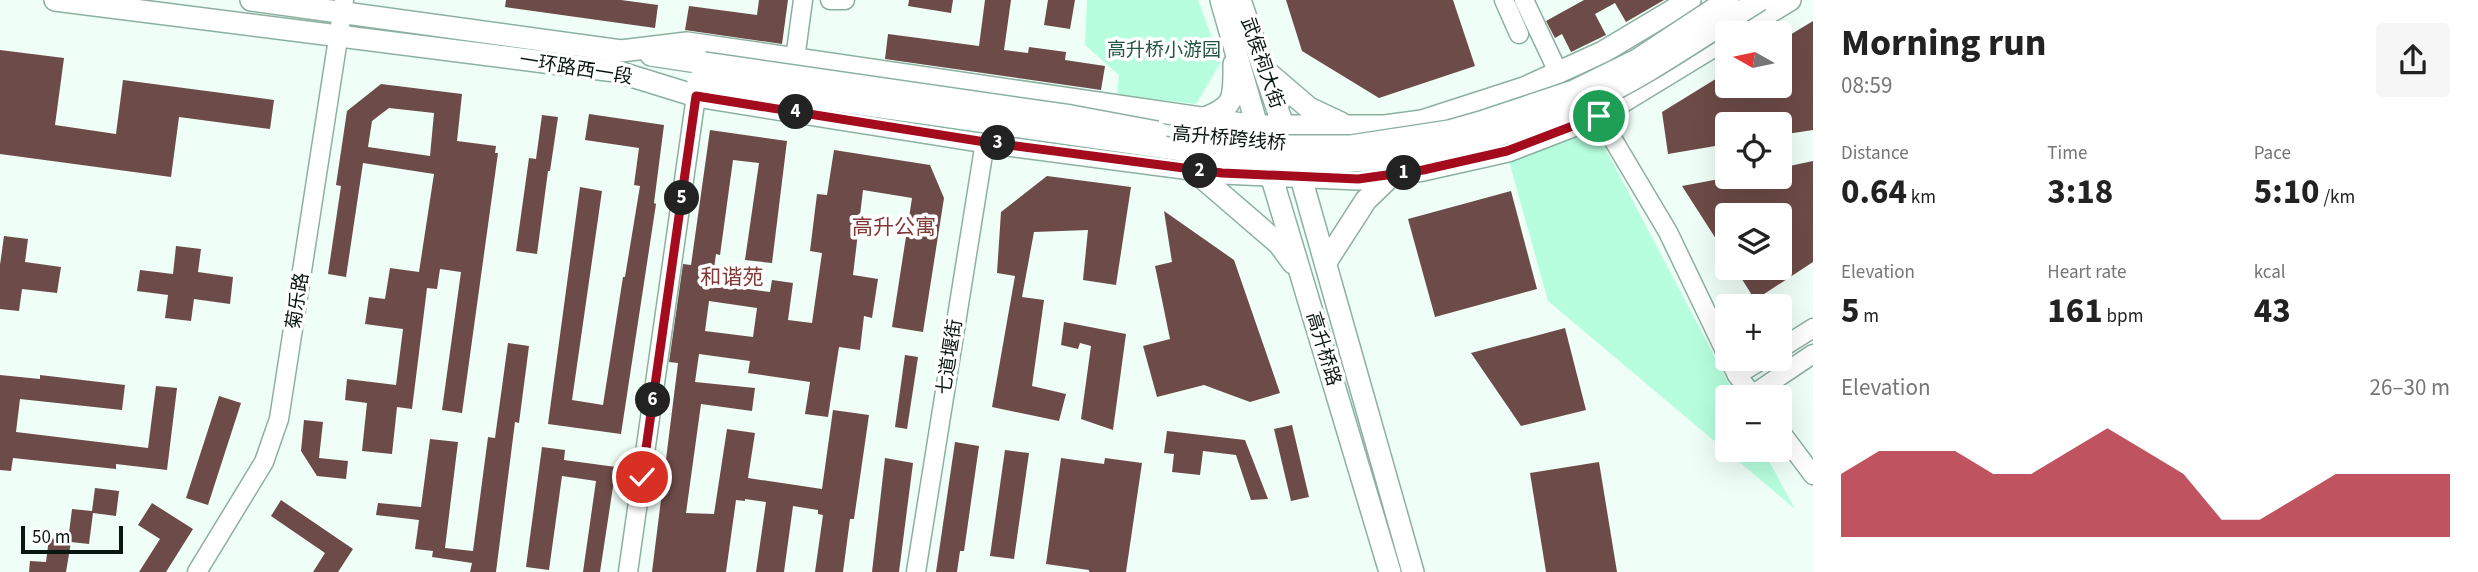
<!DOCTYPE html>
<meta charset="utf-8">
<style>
body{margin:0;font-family:"Source Sans 3","Noto Sans SC",sans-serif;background:#f6f6f6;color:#222;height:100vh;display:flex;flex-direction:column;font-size:26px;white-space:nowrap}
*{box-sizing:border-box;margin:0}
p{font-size:23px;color:#767676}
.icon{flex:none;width:38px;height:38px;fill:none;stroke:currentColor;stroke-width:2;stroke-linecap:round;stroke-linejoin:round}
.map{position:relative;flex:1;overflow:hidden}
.panel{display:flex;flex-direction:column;background:#fff;width:665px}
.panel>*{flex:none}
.needle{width:46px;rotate:279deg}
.controls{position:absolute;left:1715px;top:21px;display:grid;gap:14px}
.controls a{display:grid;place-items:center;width:77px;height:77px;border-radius:7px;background:#fff;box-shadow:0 7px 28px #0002;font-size:35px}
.scale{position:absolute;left:21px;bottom:18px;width:102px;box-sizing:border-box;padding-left:7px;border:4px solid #081610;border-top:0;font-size:19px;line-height:24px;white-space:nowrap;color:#081610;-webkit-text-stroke:5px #fff;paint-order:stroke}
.pin{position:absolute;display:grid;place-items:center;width:60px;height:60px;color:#fff;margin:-30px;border:4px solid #fff;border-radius:50%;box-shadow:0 2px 7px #0007}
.km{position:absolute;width:35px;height:35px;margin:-18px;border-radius:50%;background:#222;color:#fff;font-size:19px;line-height:35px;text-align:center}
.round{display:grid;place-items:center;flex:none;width:74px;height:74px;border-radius:7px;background:#f6f6f6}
.headline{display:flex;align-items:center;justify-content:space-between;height:119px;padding:0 28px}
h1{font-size:38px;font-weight:700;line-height:52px}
.stats{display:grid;grid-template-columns:repeat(3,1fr);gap:10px;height:119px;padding:7px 28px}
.stats div{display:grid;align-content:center}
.stats b{font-size:35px;font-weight:700}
.stats small{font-size:19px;font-weight:400}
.stats p{font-size:19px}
.chart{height:196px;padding:14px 28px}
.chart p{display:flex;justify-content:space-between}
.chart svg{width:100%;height:126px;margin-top:7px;fill:#a40b1c;opacity:.7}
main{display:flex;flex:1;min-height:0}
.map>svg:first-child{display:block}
.green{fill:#b6fede}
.building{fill:#6c4b48;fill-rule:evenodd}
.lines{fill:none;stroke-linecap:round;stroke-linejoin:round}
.minor-casing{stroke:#8cb0a0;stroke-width:21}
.major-casing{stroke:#8cb0a0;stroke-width:24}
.minor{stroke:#fff;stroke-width:18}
.major{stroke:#fff;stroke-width:21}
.major-bridge-casing{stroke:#8cb0a0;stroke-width:24;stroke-linecap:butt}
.major-bridge{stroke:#fff;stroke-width:21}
.route-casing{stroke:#fff;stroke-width:14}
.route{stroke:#a40b1c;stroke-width:9}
.labels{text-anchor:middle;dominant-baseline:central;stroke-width:7;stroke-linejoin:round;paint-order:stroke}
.park-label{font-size:19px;fill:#245643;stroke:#fff}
.street-label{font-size:19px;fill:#081610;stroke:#fff}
.neighbourhood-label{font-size:21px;fill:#813936;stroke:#fff}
</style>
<main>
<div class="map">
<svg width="1813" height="572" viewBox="0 0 1813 572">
<rect width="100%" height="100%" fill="#effef7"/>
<g class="green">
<polygon points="1087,0 1198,0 1221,62 1196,104 1117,95 1119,75 1085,45"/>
<polygon points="1595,129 1736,397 1727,397 1727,450 1763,450 1795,509 1548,301 1509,161"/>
</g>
<g class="building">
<polygon points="506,0 621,0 658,5 655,28 505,7"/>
<polygon points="759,0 788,0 782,44 685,30 689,6 757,15"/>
<polygon points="909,0 953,0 951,13 908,6"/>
<polygon points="985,0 1011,0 1004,50 1028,53 1029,47 1066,52 1065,60 1105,66 1101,90 885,59 888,34 979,46"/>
<polygon points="1048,0 1075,0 1070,29 1044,25"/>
<polygon points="1286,0 1453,0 1475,66 1379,98 1302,51"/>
<polygon points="1584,0 1664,0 1626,22 1615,3 1595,14 1606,35 1571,52 1562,34 1555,38 1546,21"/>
<polygon points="1813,21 1813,130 1780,135 1780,124 1727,124 1727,144 1668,154 1662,112 1727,72 1727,86 1780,86 1780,41"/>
<polygon points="0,50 64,58 55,125 116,134 123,80 274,100 270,129 179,117 171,177 0,154"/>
<path d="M 381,84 L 462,94 L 457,141 L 496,146 L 495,153 L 498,153 L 462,413 L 442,410 L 461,272 L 440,269 L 437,289 L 427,288 L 412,409 L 397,407 L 392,454 L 362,451 L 367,403 L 345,400 L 347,379 L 396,385 L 403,329 L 365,324 L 369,297 L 385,299 L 390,268 L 419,272 L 434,174 L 363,163 L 346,277 L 328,274 L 341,186 L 336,185 L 347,111 ZM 389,108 L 434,113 L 430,156 L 368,147 L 372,121 Z"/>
<polygon points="589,114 664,125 654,203 656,204 621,434 548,424 580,187 602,191 572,400 603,405 623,277 625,277 640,186 634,185 639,148 585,140"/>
<polygon points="542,115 558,117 550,171 548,171 537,254 516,251 529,158 536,159"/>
<path d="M 710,130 L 787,141 L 772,263 L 745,260 L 759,163 L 733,160 L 720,255 L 716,254 L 712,284 L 770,292 L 772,280 L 793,283 L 788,320 L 812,323 L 822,253 L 810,251 L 817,194 L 827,195 L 834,150 L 930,165 L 944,198 L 923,332 L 892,327 L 912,198 L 863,190 L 853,275 L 878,279 L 872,318 L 864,316 L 860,350 L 839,347 L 828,417 L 805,414 L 810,382 L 748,373 L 750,361 L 699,354 L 695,382 L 755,388 L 752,411 L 701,404 L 686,513 L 714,514 L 727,429 L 755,433 L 748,478 L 822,489 L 833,410 L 869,415 L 854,519 L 850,519 L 843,572 L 815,572 L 823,515 L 818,514 L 818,510 L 793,506 L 784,572 L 756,572 L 766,502 L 745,499 L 745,501 L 736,500 L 726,572 L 652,572 L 678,363 L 669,362 L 683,264 L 691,265 ZM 709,301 L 757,308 L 753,337 L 705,331 Z"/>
<polygon points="1813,161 1813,262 1755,300 1735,268 1780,268 1780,215 1727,215 1727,256 1682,186 1730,177 1780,177 1780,168"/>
<polygon points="1047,176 1131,187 1116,285 1083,280 1088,230 1034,232 1022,297 1044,300 1032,386 1066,394 1059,421 992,407 1015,276 997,273 1001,212"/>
<polygon points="1511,191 1537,289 1435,317 1408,219"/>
<polygon points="1164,211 1234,260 1280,393 1250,402 1204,385 1157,397 1143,346 1170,339 1155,266 1172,262"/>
<polygon points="4,236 28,239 25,262 61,267 57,293 22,289 19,311 0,309 0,265"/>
<polygon points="176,246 201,249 198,272 233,277 230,304 194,299 191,321 165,318 168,295 137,291 140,270 173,274"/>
<polygon points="1064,322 1126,334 1113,430 1081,419 1091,346 1080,343 1078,349 1061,345"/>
<polygon points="1565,328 1586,410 1521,426 1471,353"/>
<polygon points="508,343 529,346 519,423 515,422 496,572 470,572 472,563 432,557 433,551 415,549 419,520 376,515 378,503 421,507 430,439 458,442 445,548 473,551 488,437 495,438"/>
<polygon points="905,355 918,357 907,429 895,427"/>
<polygon points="0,375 40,379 40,375 125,385 122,410 20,399 16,432 148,448 156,386 177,388 167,470 116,464 116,469 13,458 11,471 0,470"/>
<polygon points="219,396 241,403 208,505 186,498"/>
<polygon points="304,420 323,422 319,458 348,461 346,479 317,476 301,451"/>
<polygon points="1292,425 1309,497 1291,501 1274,429"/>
<polygon points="1167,431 1245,440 1268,499 1251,500 1236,455 1203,451 1200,475 1172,472 1174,454 1164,453"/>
<polygon points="955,442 979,446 964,551 960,551 957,572 936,572"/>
<polygon points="542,447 565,450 564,460 616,467 600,572 583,572 596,481 562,476 549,570 526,567"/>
<polygon points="1005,450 1029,453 1014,559 990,556"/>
<polygon points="885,458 913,463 899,572 872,572"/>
<polygon points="1061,458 1104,464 1105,458 1142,463 1126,572 1089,572 1089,570 1046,564"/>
<polygon points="1599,462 1617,572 1546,572 1530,473"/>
<polygon points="95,488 119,491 116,516 93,513 89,544 71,542 66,572 29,572 30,561 46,562 49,538 68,541 72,509 92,511"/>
<polygon points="281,500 353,549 338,572 313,572 325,553 271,516"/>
<polygon points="152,503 193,529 166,572 139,572 160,539 138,525"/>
</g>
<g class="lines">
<defs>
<g id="minor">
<polyline points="830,0 845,0"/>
<polyline points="1504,0 1519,34"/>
<polyline points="1524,0 1559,74"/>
<polyline points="795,59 803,0"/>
<polyline points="1599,116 1668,232 1727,355"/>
<polyline points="1780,349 1813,328"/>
<polyline points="1729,359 1737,375 1754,397"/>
<polyline points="1737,375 1763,359"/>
<polyline points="1752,395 1813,354"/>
<polyline points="1780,431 1813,475"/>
<polyline points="197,572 264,462 279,419 344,0"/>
<polyline points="628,572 696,96"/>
<polyline points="916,572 985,142"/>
</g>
<g id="major">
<polyline points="55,0 615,71 696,96 985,142 1222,173 1358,179 1423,170 1508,151 1599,116 1727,38"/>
<polyline points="251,0 621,51 687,43 1256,126 1385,126 1422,121 1524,88 1603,52 1690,0"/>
<polyline points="1221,0 1271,175 1390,572"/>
<polyline points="1240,0 1287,137"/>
<polyline points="1735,33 1790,0"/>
<polyline points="651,55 704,63"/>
<polyline points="1267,72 1309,108 1341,123"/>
<path d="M 1202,119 C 1236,107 1234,98 1234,64"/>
<polyline points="1298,167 1413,572"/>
<polyline points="1192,169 1279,244 1293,263"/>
<polyline points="1326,262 1366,200 1393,174"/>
</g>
</defs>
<use href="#minor" class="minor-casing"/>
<use href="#major" class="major-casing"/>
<use href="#minor" class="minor"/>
<use href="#major" class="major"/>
<defs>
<g id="major-bridge">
<polyline points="704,63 1071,116 1157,132"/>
<path d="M 698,81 L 1203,153 C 1225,156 1248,159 1271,161 C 1378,168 1484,147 1582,105 C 1642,79 1703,35 1760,0"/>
<polyline points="1217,140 1269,146 1351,146 1449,131 1484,121 1574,91 1637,60 1728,0"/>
</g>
</defs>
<use href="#major-bridge" class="major-bridge-casing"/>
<use href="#major-bridge" class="major-bridge"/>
</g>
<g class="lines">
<defs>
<polyline id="route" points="642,477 696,96 985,142 1222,173 1358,179 1423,170 1507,151 1599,116"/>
</defs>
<use href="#route" class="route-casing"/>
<use href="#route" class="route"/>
</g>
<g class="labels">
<g class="park-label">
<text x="1164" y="50">高升桥小游园</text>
</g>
<g class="street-label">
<text transform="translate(1262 63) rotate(71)">武侯祠大街</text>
<text transform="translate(576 69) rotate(9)">一环路西一段</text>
<text transform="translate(1229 139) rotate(5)">高升桥跨线桥</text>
<text transform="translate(298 301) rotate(-81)">菊乐路</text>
<text transform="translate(1323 349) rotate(73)">高升桥路</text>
<text transform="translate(950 357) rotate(-81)">七道堰街</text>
</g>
<g class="neighbourhood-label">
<text x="894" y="227">高升公寓</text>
<text x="732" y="277">和谐苑</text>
</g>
</g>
</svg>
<div class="controls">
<a><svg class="needle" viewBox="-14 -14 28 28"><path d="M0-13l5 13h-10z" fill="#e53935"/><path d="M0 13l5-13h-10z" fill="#767676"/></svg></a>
<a><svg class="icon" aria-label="locate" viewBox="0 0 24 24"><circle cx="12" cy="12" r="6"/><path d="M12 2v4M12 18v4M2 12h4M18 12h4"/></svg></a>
<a><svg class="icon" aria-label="layers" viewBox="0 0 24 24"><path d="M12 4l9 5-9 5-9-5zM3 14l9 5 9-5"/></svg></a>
<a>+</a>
<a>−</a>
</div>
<div class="scale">50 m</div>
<div class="pin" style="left:1599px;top:116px;background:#1e9e55"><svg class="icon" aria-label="arrive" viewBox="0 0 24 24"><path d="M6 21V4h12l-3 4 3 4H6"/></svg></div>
<div class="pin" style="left:642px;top:477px;background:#d93025"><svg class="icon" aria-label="check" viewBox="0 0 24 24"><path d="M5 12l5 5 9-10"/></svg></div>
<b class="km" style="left:1404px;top:173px">1</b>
<b class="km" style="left:1200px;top:171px">2</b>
<b class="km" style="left:998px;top:143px">3</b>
<b class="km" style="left:796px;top:112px">4</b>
<b class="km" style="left:682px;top:198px">5</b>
<b class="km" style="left:653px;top:400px">6</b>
</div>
<section class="panel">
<div class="headline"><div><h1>Morning run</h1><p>08:59</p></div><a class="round"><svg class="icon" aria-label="share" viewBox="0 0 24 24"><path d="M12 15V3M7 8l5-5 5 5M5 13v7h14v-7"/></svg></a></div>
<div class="stats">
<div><p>Distance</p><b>0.64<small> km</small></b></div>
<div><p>Time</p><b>3:18</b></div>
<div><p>Pace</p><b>5:10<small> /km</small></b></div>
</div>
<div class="stats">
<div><p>Elevation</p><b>5<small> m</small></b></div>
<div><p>Heart rate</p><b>161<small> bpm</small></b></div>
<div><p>kcal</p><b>43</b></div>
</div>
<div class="chart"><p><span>Elevation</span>26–30 m</p>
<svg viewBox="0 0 160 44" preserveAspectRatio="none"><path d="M0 44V22L10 14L20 14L30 14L40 22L50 22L60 14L70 6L80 14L90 22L100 38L110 38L120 30L130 22L140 22L150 22L160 22V44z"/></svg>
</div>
</section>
</main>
